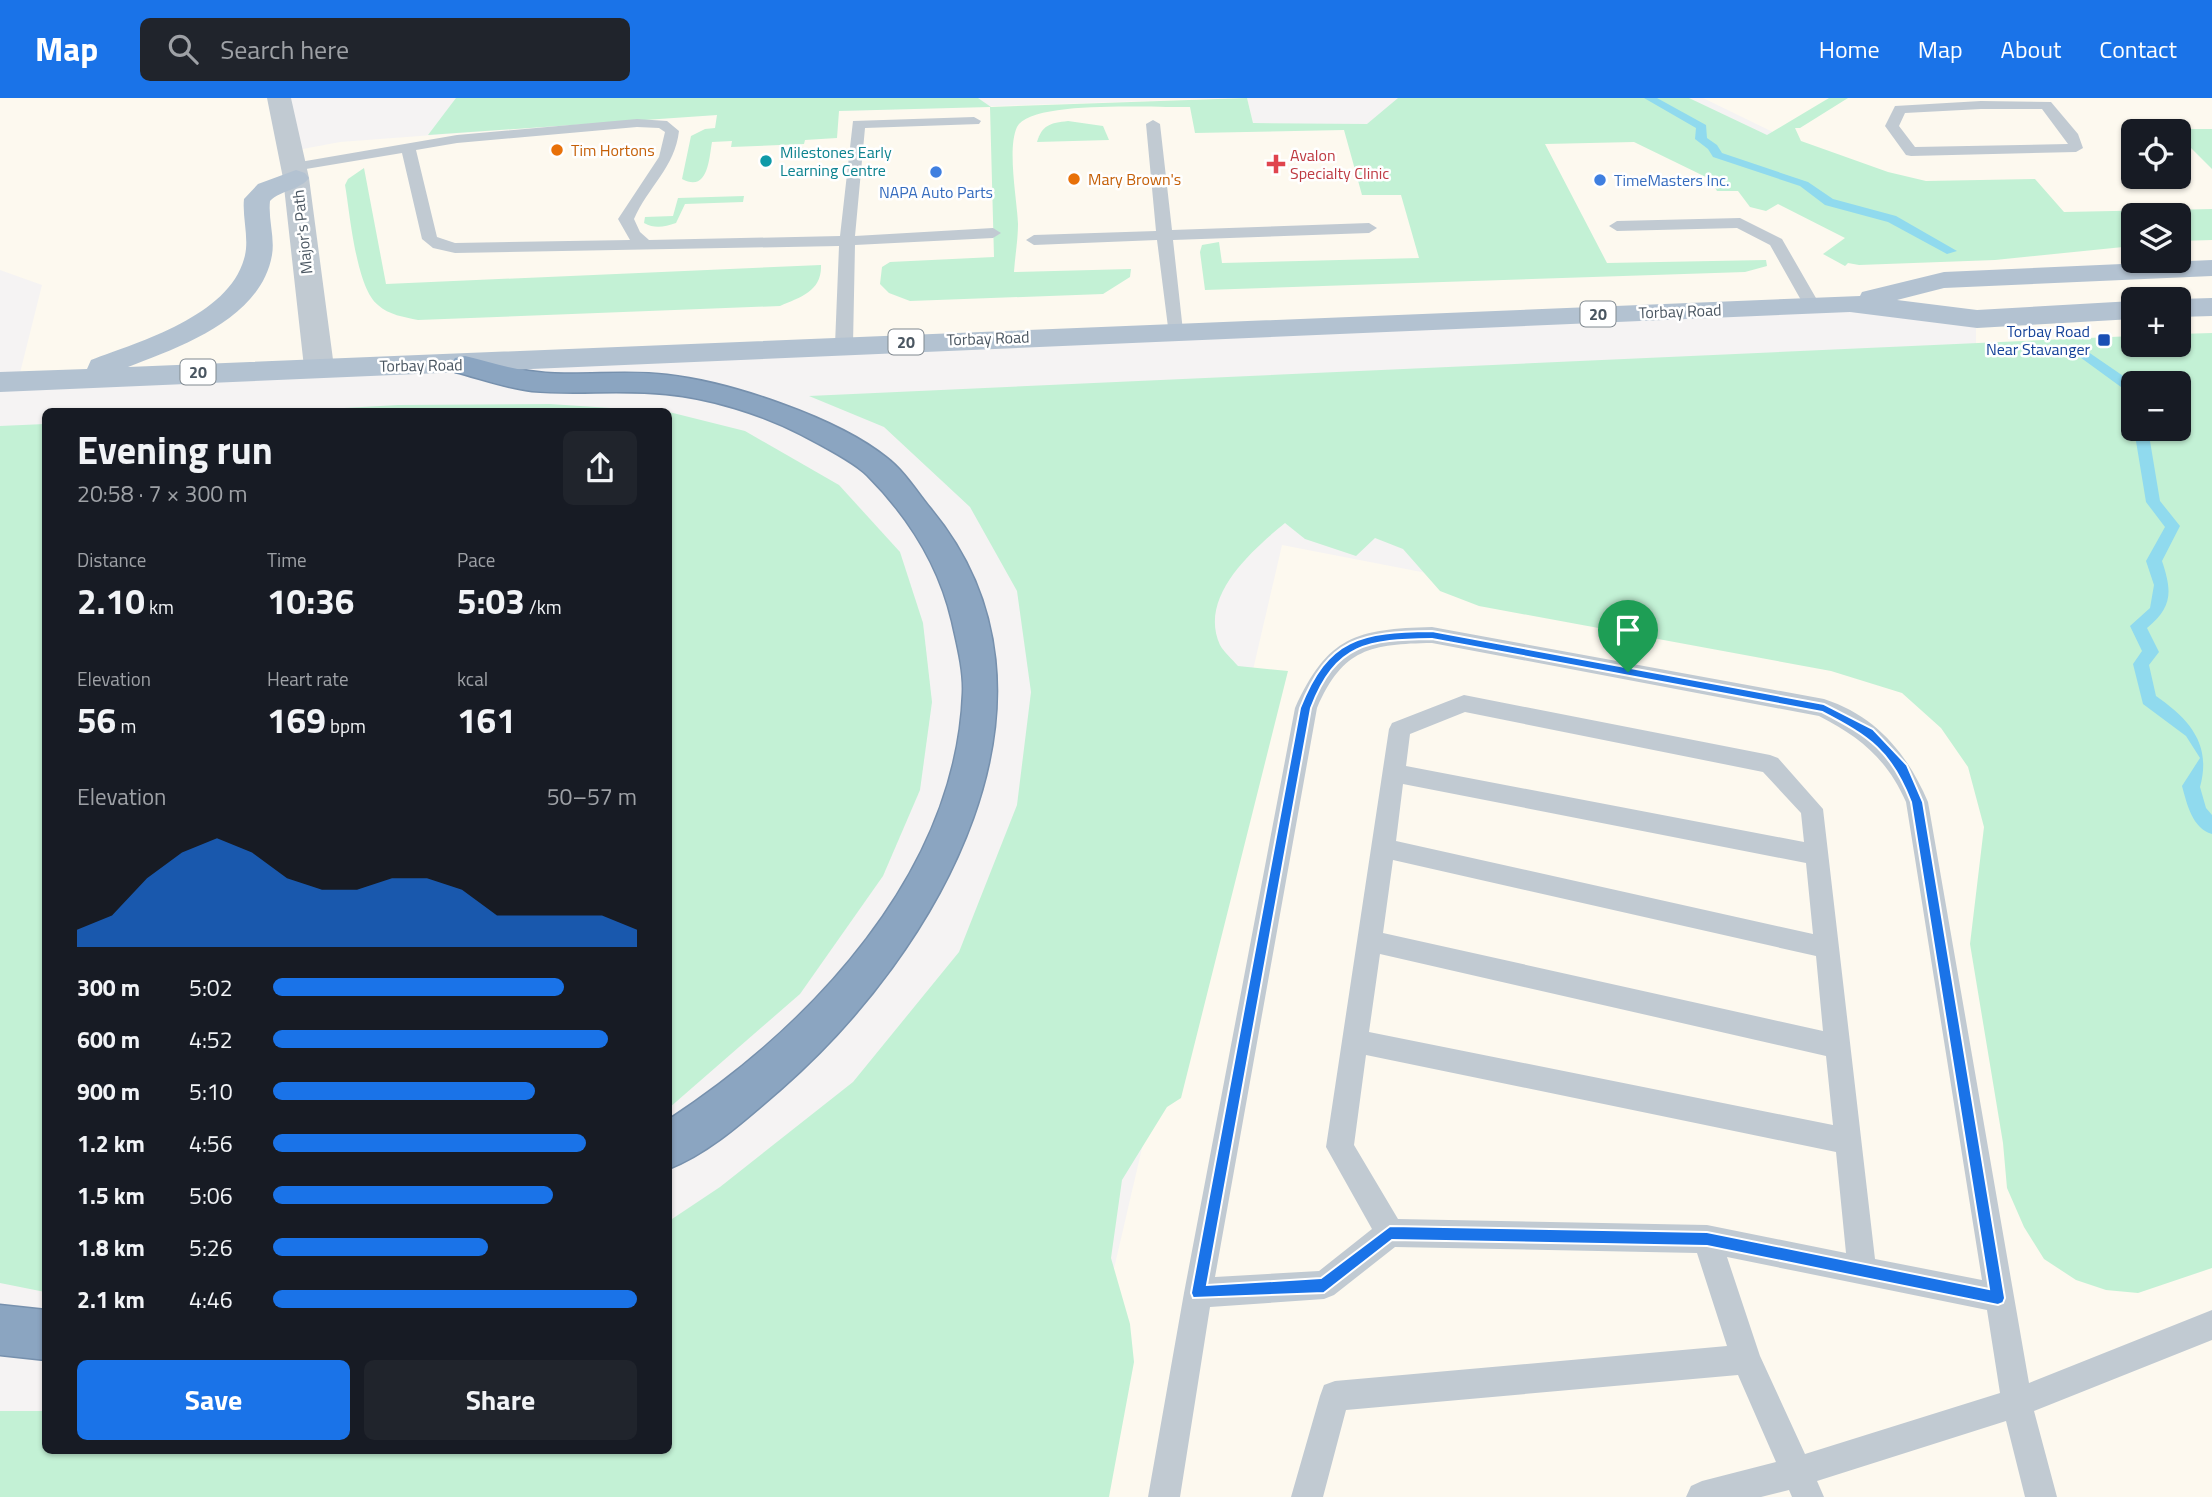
<!DOCTYPE html>
<meta charset="utf-8">
<style>
body{margin:0;font-family:"Titillium Web",sans-serif;background:#20242c;color:#f1f3f6;height:100vh;display:flex;flex-direction:column;font-size:26px;white-space:nowrap}
*{box-sizing:border-box;margin:0}
p{font-size:23px;color:#9ea1a6}
.icon{flex:none;width:38px;height:38px;fill:none;stroke:currentColor;stroke-width:2;stroke-linecap:round;stroke-linejoin:round}
.map{position:relative;flex:1;overflow:hidden}
.drawer{position:absolute;left:42px;top:310px;width:630px;height:1046px;display:flex;flex-direction:column;background:#171b24;border-radius:10px;box-shadow:0 2px 5px #0004}
.drawer>*{flex:none}
.tools{position:absolute;left:2121px;top:21px;display:grid;gap:14px}
.tools a{display:grid;place-items:center;width:70px;height:70px;border-radius:10px;background:#171b24;box-shadow:0 2px 5px #0004;font-size:35px}
.pin{position:absolute;display:grid;place-items:center;width:60px;height:60px;color:#fff;margin:-72px -30px;border-radius:50% 50% 50% 0;rotate:-45deg;box-shadow:0 0 7px #0007}
.pin .icon{rotate:45deg}
.round{display:grid;place-items:center;flex:none;width:74px;height:74px;border-radius:10px;background:#20242c}
.overview{display:flex;align-items:center;justify-content:space-between;height:119px;padding:0 35px}
h1{font-size:38px;font-weight:700;line-height:52px}
.figures{display:grid;grid-template-columns:repeat(3,1fr);gap:10px;height:119px;padding:7px 35px}
.figures div{display:grid;align-content:center}
.figures b{font-size:35px;font-weight:700}
.figures small{font-size:19px;font-weight:400}
.figures p{font-size:19px}
.chart{height:196px;padding:14px 35px}
.chart p{display:flex;justify-content:space-between}
.chart svg{width:100%;height:126px;margin-top:7px;fill:#1a73e8;opacity:.7}
.button{display:flex;gap:14px;margin-top:auto;padding:14px 35px}
.button a{flex:1;height:80px;border-radius:10px;background:#1a73e8;color:#fff;font-size:28px;font-weight:700;line-height:80px;text-align:center}
.button a+a{background:#20242c;color:#f1f3f6}
ul{padding:0 35px;list-style:none;font-size:23px}
li{display:grid;grid-template-columns:112px 84px 1fr;align-items:center;height:52px}
li i{height:18px;border-radius:9px;background:#1a73e8}
header{display:flex;align-items:center;gap:42px;box-sizing:border-box;height:98px;padding:0 35px;background:#1a73e8;color:#fff}
header strong{font-size:33px}
nav{display:flex;gap:38px;margin-inline-start:auto;font-size:24px}
.search{width:490px;height:63px;background:#20242c;display:flex;align-items:center;gap:18px;box-sizing:border-box;padding:0 24px;border-radius:10px;color:#9ea1a6;font-size:26px}
.map>svg:first-child{display:block}
.commercial{fill:#fdf9ef;fill-rule:evenodd}
.green{fill:#c3f1d5;fill-rule:evenodd}
.lines{fill:none;stroke-linecap:round;stroke-linejoin:round}
.stream{fill:#90daee;fill-rule:evenodd}
.motorway-casing{stroke:#7690ad;stroke-width:3}
.service{fill:#c1cad2;fill-rule:evenodd}
.tertiary{fill:#c1cad2;fill-rule:evenodd}
.primary{fill:#b3c2d1;fill-rule:evenodd}
.motorway{fill:#8ba5c1;fill-rule:evenodd}
.route{fill:#1a73e8;stroke:#fff;stroke-width:2;fill-rule:evenodd}
.food-dot{fill:#e8710a;stroke:#fff;stroke-width:2.5}
.culture-dot{fill:#0f9aa8;stroke:#fff;stroke-width:2.5}
.health-dot{fill:#e0444e;stroke:#fff;stroke-width:2.5}
.shop-dot{fill:#3f7fe0;stroke:#fff;stroke-width:2.5}
.transit-dot{fill:#1a4fb4;stroke:#fff;stroke-width:2.5}
.labels{text-anchor:middle;dominant-baseline:central;stroke-width:5;stroke-linejoin:round;paint-order:stroke}
.far-food-label{font-size:16px;fill:#c56008;stroke:#fff;text-anchor:start}
.far-culture-label{font-size:16px;fill:#0d838f;stroke:#fff;text-anchor:start}
.far-health-label{font-size:16px;fill:#be3a42;stroke:#fff;text-anchor:start}
.far-shop-label{font-size:16px;fill:#366cbe;stroke:#fff;text-anchor:start}
.far-street-label{font-size:16px;fill:#4a5661;stroke:#fff}
.shield{fill:#fff;stroke:#808990;stroke-width:2}
.shield-label{font-size:16px;font-weight:bold;fill:#4a5661}
.far-transit-label{font-size:16px;fill:#164399;stroke:#fff;text-anchor:end}
</style>
<header>
<strong>Map</strong>
<div class="search"><svg class="icon" aria-label="search" viewBox="0 0 24 24"><circle cx="10" cy="10" r="6"/><path d="M15 15l6 6"/></svg>Search here</div>
<nav><a>Home</a><a>Map</a><a>About</a><a>Contact</a></nav>
</header>
<div class="map">
<svg width="2212" height="1399" viewBox="0 0 2212 1399">
<rect width="100%" height="100%" fill="#f5f3f3"/>
<path class="commercial" d="M 0,0 L 279,0 L 292,53 L 340,44 L 688,18 L 1236,0 L 1247,0 L 1253,25 L 1781,38 L 1703,0 L 2212,0 L 2212,1399 L 1061,1399 L 1282,447 L 1975,581 L 1976,221 L 1850,205 L 18,283 L 42,187 L 0,172 ZM 2133,33 L 2179,33 L 2179,79 L 2133,79 ZM 2133,117 L 2179,117 L 2179,163 L 2133,163 ZM 2133,201 L 2179,201 L 2179,247 L 2133,247 ZM 2133,285 L 2179,285 L 2179,331 L 2133,331 Z"/>
<g class="green">
<path d="M 456,0 L 978,0 L 991,9 L 1247,0 L 1253,25 L 1367,26 L 1398,0 L 1689,0 L 1767,37 L 1829,0 L 1848,0 L 1800,30 L 1795,30 L 1801,43 L 1888,74 L 1926,83 L 2035,81 L 2064,114 L 2212,111 L 2212,142 L 2179,143 L 2179,117 L 2133,117 L 2133,148 L 1995,162 L 1859,167 L 1848,165 L 1845,168 L 1823,156 L 1845,140 L 1778,106 L 1766,113 L 1750,109 L 1738,93 L 1717,93 L 1710,81 L 1634,44 L 1545,46 L 1607,165 L 1766,162 L 1767,168 L 1745,174 L 1205,192 L 1200,154 L 1202,147 L 1219,144 L 1222,165 L 1419,160 L 1401,97 L 1362,97 L 1344,32 L 1195,35 L 1190,9 C 1160,10 1030,1 1017,29 C 1007,51 1017,101 1018,126 C 1018,142 1015,158 1014,174 L 1131,171 L 1130,179 L 1103,196 L 910,203 L 889,195 L 880,186 L 882,169 L 890,164 L 994,159 L 990,9 L 839,13 L 837,40 L 805,42 L 804,46 L 731,49 L 732,43 L 712,44 C 709,61 708,95 682,81 L 691,38 L 705,31 L 715,30 L 717,17 L 428,37 Z"/>
<path d="M 1068,23 L 1103,28 L 1109,42 L 1037,44 C 1042,27 1050,25 1068,23 Z"/>
<polygon points="2173,31 2212,31 2212,71 2185,44 2190,42 2181,33"/>
<path d="M 364,70 L 386,186 L 821,167 C 822,193 801,199 780,208 L 418,222 C 404,219 389,217 378,207 C 356,190 350,115 345,87 L 348,81 Z"/>
<path d="M 744,98 L 743,104 L 685,106 L 676,125 C 664,129 655,131 644,125 L 645,119 L 673,118 L 678,100 Z"/>
<path d="M 2212,235 L 2212,1170 L 2138,1195 L 2106,1192 L 2076,1182 L 2044,1161 L 2024,1129 L 2007,1090 L 2003,1045 L 1970,846 L 1984,729 L 1968,669 L 1941,630 L 1902,595 L 1831,573 L 1479,508 L 1440,493 L 1403,451 L 1375,440 L 1356,458 L 1305,441 L 1285,425 C 1252,452 1198,499 1220,547 C 1224,554 1232,561 1238,568 L 1288,573 L 1181,1000 L 1167,1009 L 1122,1082 L 1111,1160 L 1130,1226 L 1134,1264 L 1109,1399 L 0,1399 L 0,1313 L 45,1313 L 46,1353 L 668,1353 L 669,1123 L 720,1089 L 853,984 L 959,854 L 1017,707 L 1031,594 L 1017,493 L 970,409 L 884,329 L 809,298 L 2133,238 L 2133,247 L 2179,247 L 2179,236 ZM 2133,285 L 2179,285 L 2179,331 L 2133,331 Z"/>
<polygon points="550,306 656,313 290,313 398,307"/>
<polygon points="669,314 745,333 839,387 900,454 923,525 932,604 920,692 883,778 800,896 669,1010"/>
<polygon points="45,326 46,326 45,1194 0,1185 0,328"/>
</g>
<g class="lines">
<g class="stream">
<polygon points="1644,0 1657,0 1706,27 1707,40 1717,47 1722,55 1808,84 1833,101 1896,118 1957,153 1947,156 1888,124 1825,107 1800,88 1713,59 1708,51 1695,41 1696,30"/>
<polygon points="2078,247 2132,284 2133,306 2128,305 2121,289 2073,254 2073,248"/>
<path d="M 2134,331 L 2148,331 L 2160,403 L 2180,428 L 2162,463 C 2172,493 2173,509 2147,530 L 2159,554 L 2149,567 L 2156,598 C 2189,621 2212,646 2200,689 L 2206,710 L 2212,717 L 2212,736 C 2192,730 2187,706 2182,688 L 2200,660 L 2186,638 L 2143,606 L 2133,566 L 2142,553 L 2130,528 L 2150,510 L 2154,487 L 2146,463 L 2165,429 L 2146,404 Z"/>
</g>
<defs>
<g id="motorway">
<path d="M 465,258 C 486,263 508,270 529,273 C 574,280 622,271 667,277 C 730,284 838,320 887,360 C 904,373 917,394 930,410 C 1088,599 936,856 781,991 C 746,1021 711,1054 668,1071 L 668,1022 C 811,928 956,776 963,595 C 964,572 957,546 952,523 C 939,467 908,418 867,377 C 853,363 819,346 800,336 C 761,316 710,300 666,296 C 621,291 576,297 532,293 C 506,290 479,280 455,274 L 450,267 L 455,260 Z"/>
<polygon points="0,1207 46,1212 46,1262 0,1257"/>
</g>
</defs>
<use href="#motorway" class="motorway-casing"/>
<g class="service">
<path d="M 1981,3 L 2051,4 L 2078,36 L 2083,50 L 2076,54 L 1911,58 L 1906,57 L 1885,28 L 1895,8 ZM 1981,11 L 2042,11 L 2068,46 L 1915,49 L 1899,28 L 1905,15 Z"/>
<path d="M 974,19 L 981,23 L 979,26 L 865,30 L 855,138 L 993,130 L 1001,135 L 993,140 L 855,147 L 853,247 L 844,252 L 835,247 L 839,148 L 455,155 L 433,150 L 422,141 L 402,55 L 294,73 L 287,69 L 294,65 L 457,37 L 637,21 L 667,23 L 679,33 C 675,69 648,89 634,121 L 640,134 L 649,142 L 840,138 L 853,23 ZM 637,29 L 659,30 L 665,34 L 659,59 L 618,121 L 630,142 L 455,145 L 437,139 L 416,52 L 457,45 Z"/>
<polygon points="1153,22 1160,26 1172,132 1369,125 1377,130 1369,135 1173,142 1183,233 1181,237 1169,237 1157,142 1034,147 1026,142 1034,137 1156,133 1146,26"/>
<polygon points="1740,120 1782,141 1820,207 1818,211 1806,211 1770,147 1737,130 1617,133 1609,128 1617,123"/>
<path d="M 1432,529 L 1824,601 C 1876,618 1907,655 1928,704 L 2029,1285 L 2212,1212 L 2212,1242 L 2034,1313 L 2057,1399 L 2025,1399 L 2006,1323 L 1817,1383 L 1824,1399 L 1792,1399 L 1789,1392 L 1761,1399 L 1686,1399 L 1691,1388 L 1702,1383 L 1776,1364 L 1738,1277 L 1346,1312 L 1323,1399 L 1291,1399 L 1320,1298 L 1324,1287 L 1335,1283 L 1727,1248 L 1697,1155 L 1395,1149 L 1334,1197 L 1324,1201 L 1210,1209 L 1180,1399 L 1148,1399 L 1184,1195 L 1295,610 C 1328,538 1356,531 1432,529 ZM 1432,545 L 1819,618 C 1860,639 1887,661 1906,704 L 1982,1182 L 1875,1161 L 1823,711 L 1778,660 L 1770,657 L 1464,597 L 1392,625 L 1389,631 L 1326,1049 L 1372,1131 L 1319,1173 L 1215,1179 L 1317,610 C 1343,550 1371,546 1432,545 ZM 1465,614 L 1763,674 L 1801,715 L 1804,744 L 1406,668 L 1410,636 ZM 1403,686 L 1806,765 L 1813,836 L 1396,743 ZM 1393,762 L 1816,858 L 1823,933 L 1383,835 ZM 1380,856 L 1826,958 L 1833,1027 L 1369,934 ZM 1366,957 L 1836,1054 L 1846,1155 L 1707,1127 L 1398,1121 L 1354,1047 ZM 1727,1159 L 1987,1212 L 2000,1295 L 1805,1356 L 1760,1258 Z"/>
</g>
<polygon class="tertiary" points="267,0 291,0 309,80 334,269 329,276 319,278 309,276 304,269 283,80"/>
<g class="primary">
<path d="M 296,72 L 305,75 L 309,80 C 300,92 281,92 270,103 C 268,121 275,139 272,157 C 261,221 180,249 128,269 L 1860,198 L 1862,194 L 1944,174 L 2212,162 L 2212,178 L 1944,190 L 1897,202 L 1977,212 L 2133,203 L 2133,221 L 1977,230 L 1850,214 L 0,294 L 0,274 L 87,271 L 91,262 C 141,243 228,218 244,161 C 250,142 242,120 244,101 L 258,86 Z"/>
<polygon points="2212,200 2212,218 2179,219 2179,201"/>
</g>
<use href="#motorway" class="motorway"/>
</g>
<path class="route" d="M 1432,533 L 1824,606 L 1873,631 L 1907,667 L 1923,704 L 2005,1200 L 2003,1205 L 1998,1207 L 1707,1148 L 1392,1142 L 1324,1195 L 1193,1200 L 1191,1195 L 1300,610 C 1328,539 1361,534 1432,533 ZM 1432,541 L 1822,614 C 1870,639 1891,653 1911,704 L 1989,1191 L 1707,1134 L 1390,1128 L 1321,1180 L 1207,1187 L 1311,610 C 1336,545 1368,542 1432,541 Z"/>
<g class="food-dot">
<circle cx="557" cy="52" r="7"/>
<circle cx="1074" cy="81" r="7"/>
</g>
<circle class="culture-dot" cx="766" cy="63" r="7"/>
<path class="health-dot" d="M1272.5 55.5h7v7h7v7h-7v7h-7v-7h-7v-7h7z"/>
<g class="shop-dot">
<circle cx="936" cy="74" r="7"/>
<circle cx="1600" cy="82" r="7"/>
</g>
<rect class="transit-dot" x="2097" y="235" width="14" height="14" rx="3.5"/>
<g class="labels">
<g class="far-food-label">
<text x="571" y="52">Tim Hortons</text>
<text x="1088" y="81">Mary Brown's</text>
</g>
<g class="far-culture-label">
<text x="780" y="54">Milestones Early<tspan x="780" dy="18">Learning Centre</tspan></text>
</g>
<g class="far-health-label">
<text x="1290" y="57">Avalon<tspan x="1290" dy="18">Specialty Clinic</tspan></text>
</g>
<g class="far-shop-label">
<text x="1614" y="82">TimeMasters Inc.</text>
<text x="936" y="94" text-anchor="middle">NAPA Auto Parts</text>
</g>
<g class="far-street-label">
<text transform="translate(302 134) rotate(-96)">Major's Path</text>
<text transform="translate(1680 213) rotate(-2)">Torbay Road</text>
<text transform="translate(988 240) rotate(-2)">Torbay Road</text>
<text transform="translate(421 267) rotate(-1)">Torbay Road</text>
</g>
<g class="shield">
<rect x="1580.5" y="203.5" width="35" height="25" rx="5"/>
<rect x="888.5" y="231.5" width="35" height="25" rx="5"/>
<rect x="180.5" y="261.5" width="35" height="25" rx="5"/>
</g>
<g class="shield-label">
<text x="1598" y="216">20</text>
<text x="906" y="244">20</text>
<text x="198" y="274">20</text>
</g>
<g class="far-transit-label">
<text x="2090" y="233">Torbay Road<tspan x="2090" dy="18">Near Stavanger</tspan></text>
</g>
</g>
</svg>
<div class="tools">
<a><svg class="icon" aria-label="locate" viewBox="0 0 24 24"><circle cx="12" cy="12" r="6"/><path d="M12 2v4M12 18v4M2 12h4M18 12h4"/></svg></a>
<a><svg class="icon" aria-label="layers" viewBox="0 0 24 24"><path d="M12 4l9 5-9 5-9-5zM3 14l9 5 9-5"/></svg></a>
<a>+</a>
<a>−</a>
</div>
<div class="pin" style="left:1628px;top:574px;background:#1e9e55"><svg class="icon" aria-label="arrive" viewBox="0 0 24 24"><path d="M6 21V4h12l-3 4 3 4H6"/></svg></div>
<section class="drawer">
<div class="overview"><div><h1>Evening run</h1><p>20:58 · 7 × 300 m</p></div><a class="round"><svg class="icon" aria-label="share" viewBox="0 0 24 24"><path d="M12 15V3M7 8l5-5 5 5M5 13v7h14v-7"/></svg></a></div>
<div class="figures">
<div><p>Distance</p><b>2.10<small> km</small></b></div>
<div><p>Time</p><b>10:36</b></div>
<div><p>Pace</p><b>5:03<small> /km</small></b></div>
</div>
<div class="figures">
<div><p>Elevation</p><b>56<small> m</small></b></div>
<div><p>Heart rate</p><b>169<small> bpm</small></b></div>
<div><p>kcal</p><b>161</b></div>
</div>
<div class="chart"><p><span>Elevation</span>50–57 m</p>
<svg viewBox="0 0 160 44" preserveAspectRatio="none"><path d="M0 44V38L10 33L20 20L30 11L40 6L50 11L60 20L70 24L80 24L90 20L100 20L110 24L120 33L130 33L140 33L150 33L160 38V44z"/></svg>
</div>
<ul>
<li><b>300 m</b>5:02<i style="width:80%"></i></li>
<li><b>600 m</b>4:52<i style="width:92%"></i></li>
<li><b>900 m</b>5:10<i style="width:72%"></i></li>
<li><b>1.2 km</b>4:56<i style="width:86%"></i></li>
<li><b>1.5 km</b>5:06<i style="width:77%"></i></li>
<li><b>1.8 km</b>5:26<i style="width:59%"></i></li>
<li><b>2.1 km</b>4:46<i style="width:100%"></i></li>
</ul>
<div class="button"><a>Save</a><a>Share</a></div>
</section>
</div>
